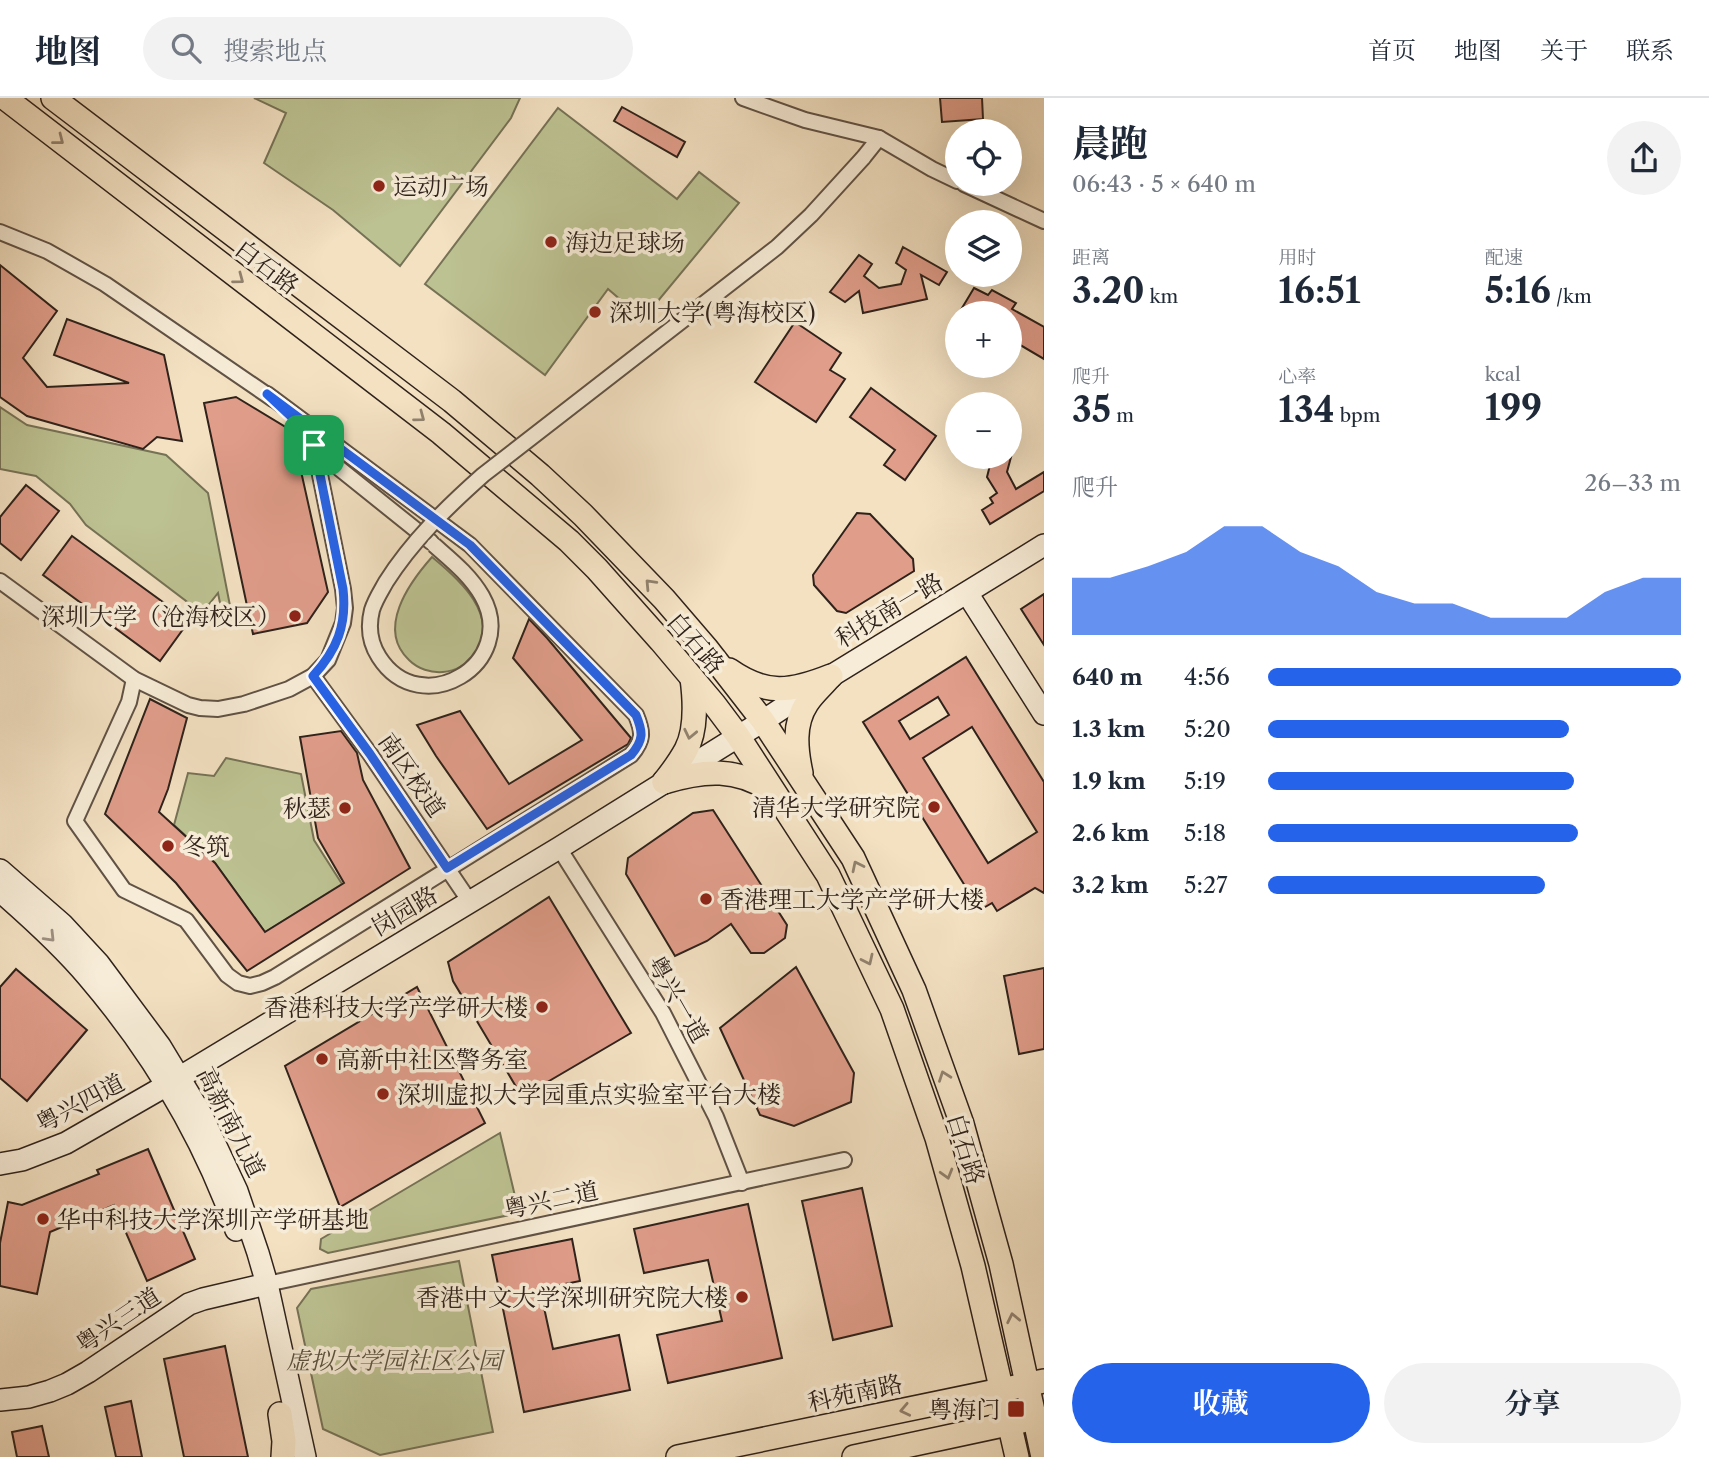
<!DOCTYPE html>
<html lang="zh">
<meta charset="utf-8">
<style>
body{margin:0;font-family:"Libre Caslon Text","Noto Serif SC",serif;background:#f2f2f3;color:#1f2937;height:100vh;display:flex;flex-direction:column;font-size:26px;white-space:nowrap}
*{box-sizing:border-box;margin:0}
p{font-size:23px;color:#747a83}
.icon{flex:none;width:38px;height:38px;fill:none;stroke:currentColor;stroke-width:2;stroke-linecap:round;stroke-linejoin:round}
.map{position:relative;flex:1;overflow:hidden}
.sheet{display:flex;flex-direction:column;background:#fff;width:665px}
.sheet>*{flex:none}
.tools{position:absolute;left:945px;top:21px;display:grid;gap:14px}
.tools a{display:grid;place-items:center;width:77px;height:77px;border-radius:50%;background:#fff;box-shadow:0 7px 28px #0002;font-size:35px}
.pin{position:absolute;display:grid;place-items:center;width:60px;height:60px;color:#fff;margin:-30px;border-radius:14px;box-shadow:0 4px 10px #0006}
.round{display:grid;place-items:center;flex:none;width:74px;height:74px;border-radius:37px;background:#f2f2f3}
.headline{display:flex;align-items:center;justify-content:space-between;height:119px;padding:0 28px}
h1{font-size:38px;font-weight:700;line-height:52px}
.stats{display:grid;grid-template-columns:repeat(3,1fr);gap:10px;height:119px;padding:7px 28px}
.stats div{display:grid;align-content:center}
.stats b{font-size:35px;font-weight:700}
.stats small{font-size:19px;font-weight:400}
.stats p{font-size:19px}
.chart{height:196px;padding:14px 28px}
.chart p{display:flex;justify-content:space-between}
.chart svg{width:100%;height:126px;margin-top:7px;fill:#2563eb;opacity:.7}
.primary-button{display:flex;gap:14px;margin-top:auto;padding:14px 28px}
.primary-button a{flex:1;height:80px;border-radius:42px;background:#2563eb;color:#fff;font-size:28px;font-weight:700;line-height:80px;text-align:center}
.primary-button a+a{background:#f2f2f3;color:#1f2937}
ul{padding:0 28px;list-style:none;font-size:23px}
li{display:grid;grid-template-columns:112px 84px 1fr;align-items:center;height:52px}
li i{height:18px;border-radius:9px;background:#2563eb}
header{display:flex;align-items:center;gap:42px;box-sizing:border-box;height:98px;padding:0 35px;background:#fff;border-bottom:2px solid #e0e1e3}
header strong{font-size:33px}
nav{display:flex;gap:38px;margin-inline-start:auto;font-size:24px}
.search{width:490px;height:63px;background:#f2f2f3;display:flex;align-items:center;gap:18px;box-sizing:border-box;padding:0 24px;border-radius:38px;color:#747a83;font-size:26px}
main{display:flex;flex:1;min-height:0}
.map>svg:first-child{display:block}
.green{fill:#bdc292;stroke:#767256;stroke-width:2}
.building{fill:#e09d8a;stroke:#2f221b;stroke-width:2;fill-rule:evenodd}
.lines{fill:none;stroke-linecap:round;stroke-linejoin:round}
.street-casing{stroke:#605245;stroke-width:18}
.secondary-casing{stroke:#2f221b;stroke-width:24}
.primary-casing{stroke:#2f221b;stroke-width:26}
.street{stroke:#f7ecd7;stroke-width:14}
.secondary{stroke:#f7ecd7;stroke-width:21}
.primary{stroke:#f3e1c2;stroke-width:23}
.street-bridge-casing{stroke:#605245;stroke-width:18;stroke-linecap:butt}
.street-bridge{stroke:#f7ecd7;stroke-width:14}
.oneway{stroke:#91826e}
.oneway2{stroke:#9d9182}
.route-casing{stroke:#fff;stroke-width:14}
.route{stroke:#2563eb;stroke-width:9}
.poi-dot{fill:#8f2418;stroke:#f7ecd7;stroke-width:2.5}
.labels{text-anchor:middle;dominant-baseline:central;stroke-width:7;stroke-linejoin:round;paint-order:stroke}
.poi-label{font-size:24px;fill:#2f221b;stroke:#f7ecd7;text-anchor:start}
.street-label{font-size:24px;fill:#2f221b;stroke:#f7ecd7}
.park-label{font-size:24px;font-style:italic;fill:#5a523f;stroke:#f7ecd7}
</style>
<header>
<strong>地图</strong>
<div class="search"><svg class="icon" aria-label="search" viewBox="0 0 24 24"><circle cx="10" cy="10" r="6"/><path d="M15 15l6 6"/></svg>搜索地点</div>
<nav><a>首页</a><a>地图</a><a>关于</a><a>联系</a></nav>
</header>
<main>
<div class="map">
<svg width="1044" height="1359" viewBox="0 0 1044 1359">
<rect width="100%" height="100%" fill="#f3e1c2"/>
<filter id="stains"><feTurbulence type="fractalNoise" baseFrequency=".00286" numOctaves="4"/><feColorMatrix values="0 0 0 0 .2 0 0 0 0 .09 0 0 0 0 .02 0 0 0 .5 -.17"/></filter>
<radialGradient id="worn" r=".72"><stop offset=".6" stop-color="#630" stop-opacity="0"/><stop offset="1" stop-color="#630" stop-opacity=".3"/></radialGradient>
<g class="green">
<polygon points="254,0 520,0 511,20 400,168 333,112 264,65 286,15"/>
<polygon points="558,10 677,101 699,74 739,105 643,221 608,191 545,277 425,186"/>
<polygon points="0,309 27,327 166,357 208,395 232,518 223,520 218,495 202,515 86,427 70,406 36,378 0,371"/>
<path d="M 432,459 C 459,481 501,518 475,556 C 467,566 456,573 443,574 C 431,575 418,571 409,562 C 376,531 409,485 432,459 Z"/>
<polygon points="226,660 301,676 314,742 342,786 265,834 215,765 174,727 188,675 214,678"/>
<polygon points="500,1035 519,1115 328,1155 320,1151 321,1141"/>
<polygon points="459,1163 493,1334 380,1357 323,1331 297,1210 311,1191"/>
</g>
<g class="building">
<polygon points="940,0 982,0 983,21 942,24"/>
<polygon points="622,9 685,44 677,59 614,23"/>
<polygon points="903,149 947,174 939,187 921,177 927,201 863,215 859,193 845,204 830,194 859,157 872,166 864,178 879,190 901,186 906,172 896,165"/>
<polygon points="0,167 57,213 23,260 47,289 129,285 54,257 67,221 164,257 182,343 157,339 143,351 27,318 0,299"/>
<polygon points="974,190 988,197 992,192 1016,205 1012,211 1044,229 1044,261 1010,241 1010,215 959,215"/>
<polygon points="795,224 841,255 830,272 845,281 816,324 755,284"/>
<polygon points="871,290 936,338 905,382 884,367 895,352 850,319"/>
<polygon points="236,299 292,333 328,494 307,525 253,536 204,305"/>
<polygon points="992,359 1011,359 1007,374 1016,391 1044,374 1044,393 990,426 982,412 993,405 990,400 997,395 987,379"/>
<polygon points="26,387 59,413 21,462 0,445 0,419"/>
<polygon points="857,415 870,416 913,461 914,473 846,515 837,513 814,487 813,477"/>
<polygon points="72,438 189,523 160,563 43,477"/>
<polygon points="1044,496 1044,547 1021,511"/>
<polygon points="529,521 547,540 631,640 628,646 487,731 436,658 417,627 460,613 509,686 582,642 513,560"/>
<path d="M 966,559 L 1044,684 L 1044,795 L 1035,790 L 997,813 L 992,805 L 980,812 L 863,624 ZM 938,599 L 949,617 L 910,641 L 899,623 ZM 972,629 L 1037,734 L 988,765 L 923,660 Z"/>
<polygon points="150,601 187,620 168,691 159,714 215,765 265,834 344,785 318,740 300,639 341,633 357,655 363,682 410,770 247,873 176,785 105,716"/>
<polygon points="713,712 787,827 785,840 764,855 751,855 731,826 707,843 675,858 626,776 628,760 693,715"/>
<polygon points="549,799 631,935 532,993 518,992 453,883 448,864"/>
<polygon points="796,869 854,975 851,1004 794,1028 760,1017 720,930"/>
<polygon points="1044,870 1044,951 1019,956 1004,878"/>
<polygon points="16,871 87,932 27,1003 0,980 0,889"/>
<polygon points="417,889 485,1025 340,1109 285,968"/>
<polygon points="148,1051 195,1161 147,1183 114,1107 50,1134 37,1196 0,1188 0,1145 8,1104 22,1107 99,1076 97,1072"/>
<polygon points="862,1090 892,1228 833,1242 802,1103"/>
<polygon points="748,1106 782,1260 668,1285 657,1237 722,1223 708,1162 644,1175 634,1131"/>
<polygon points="572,1141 580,1183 540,1191 553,1251 619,1237 630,1292 524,1314 492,1157"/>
<polygon points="225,1248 248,1359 184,1359 164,1261"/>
<polygon points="131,1303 142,1359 116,1359 105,1309"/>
<polygon points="42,1328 49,1359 17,1359 12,1334"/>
</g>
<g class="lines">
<defs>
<g id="street">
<polyline points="743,0 805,22 879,40 932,71 957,83"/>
<polyline points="863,60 879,40"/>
<polyline points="964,86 1044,123"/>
<polyline points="0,134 47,153 105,186 273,301"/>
<polyline points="314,347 340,371 431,444"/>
<polyline points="0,483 134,581 188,607 200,610 218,611 244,606 289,591 313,578 328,562 343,525 345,510 343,491 314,347 298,324"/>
<polyline points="313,578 370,656 470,804"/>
<path d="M 134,581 L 129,604 L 75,723 L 124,792 L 186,822 L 227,877 L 238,885 L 250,888 L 262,885 L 275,879 L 631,657 C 644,642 643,634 636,617 L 470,447 L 267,296"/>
<polyline points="559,750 663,915 716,1019 742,1085"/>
<polyline points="267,1186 844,1062"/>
</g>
<g id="secondary">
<polyline points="967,495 1044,616"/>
<polyline points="0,772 62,826 99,866 160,948 201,1016 237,1093 258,1155 267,1186 305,1359"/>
<path d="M 0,793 C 31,820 62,848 88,879 C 152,954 203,1039 236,1132"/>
<polyline points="0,1066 22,1062 66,1045 167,987 559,750 763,623 831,578 1044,447"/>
<polyline points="0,1302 29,1299 50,1293 67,1286 88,1274 189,1206 203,1201 267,1186"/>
</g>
<g id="primary">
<polyline points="5,0 441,335 569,443 597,471 661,543 714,606 738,638 828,777 892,911 937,1040 973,1168 1017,1359"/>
<polyline points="53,0 452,303 540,377 583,417 664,501 707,551 763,623 853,760 914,892 962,1026 1001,1166 1043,1359"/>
<path d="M 729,572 C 766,598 791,594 831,578"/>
<path d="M 801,675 C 796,652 793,626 807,605 C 813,596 822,588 829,580"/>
<path d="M 664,684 C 704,672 737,669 773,694"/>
<path d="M 664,684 C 672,674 680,663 686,652 C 697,631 695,603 692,580"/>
<polyline points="280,1316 284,1343 283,1359"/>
<polyline points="678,1359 1044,1283"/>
<polyline points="854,1359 1022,1323"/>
</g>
</defs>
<use href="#street" class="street-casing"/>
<use href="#secondary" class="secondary-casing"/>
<use href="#primary" class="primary-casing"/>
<use href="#street" class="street"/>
<use href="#secondary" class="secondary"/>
<use href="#primary" class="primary"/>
<defs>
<path id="street-bridge" d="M 434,447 C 451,462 470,477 482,498 C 520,565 421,625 379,559 C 370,545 368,528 372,512 C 375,502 381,493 386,484 C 412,443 447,409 483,377 L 777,149 L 811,117 L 863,60"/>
</defs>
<use href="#street-bridge" class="street-bridge-casing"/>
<use href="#street-bridge" class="street-bridge"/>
</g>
<defs><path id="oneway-chevron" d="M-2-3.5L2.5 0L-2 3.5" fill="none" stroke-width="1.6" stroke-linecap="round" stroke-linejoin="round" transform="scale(1.75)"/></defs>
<g class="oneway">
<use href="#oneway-chevron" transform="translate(59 42) rotate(38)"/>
<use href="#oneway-chevron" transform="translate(239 181) rotate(37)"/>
<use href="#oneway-chevron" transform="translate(420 319) rotate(37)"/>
<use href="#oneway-chevron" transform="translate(650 486) rotate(-133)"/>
<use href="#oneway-chevron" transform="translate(690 636) rotate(102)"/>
<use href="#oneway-chevron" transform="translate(857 768) rotate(-116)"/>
<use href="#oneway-chevron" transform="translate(868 862) rotate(65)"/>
<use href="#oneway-chevron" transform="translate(944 978) rotate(-110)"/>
<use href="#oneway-chevron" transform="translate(947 1076) rotate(74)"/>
<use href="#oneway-chevron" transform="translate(1013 1220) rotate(-102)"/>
<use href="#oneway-chevron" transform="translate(905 1312) rotate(168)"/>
</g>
<use class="oneway2" href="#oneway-chevron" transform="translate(50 839) rotate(46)"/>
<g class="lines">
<defs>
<path id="route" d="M 267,296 L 470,447 L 636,617 C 643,634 644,642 631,657 L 447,770 L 370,656 L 313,578 C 337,552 347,527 343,491 L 314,347 L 298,325 Z"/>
</defs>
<use href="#route" class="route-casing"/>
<use href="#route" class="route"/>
</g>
<g class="poi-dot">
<circle cx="379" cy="88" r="7"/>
<circle cx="551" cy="144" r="7"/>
<circle cx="595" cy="214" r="7"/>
<circle cx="295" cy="518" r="7"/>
<circle cx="934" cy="709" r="7"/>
<circle cx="345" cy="710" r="7"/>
<circle cx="168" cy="748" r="7"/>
<circle cx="706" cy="801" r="7"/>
<circle cx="542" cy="909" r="7"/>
<circle cx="322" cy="961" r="7"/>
<circle cx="383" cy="996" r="7"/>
<circle cx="43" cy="1121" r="7"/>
<circle cx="742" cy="1199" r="7"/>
<rect x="1007" y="1302" width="18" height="18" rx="3.5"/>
</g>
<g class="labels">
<g class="poi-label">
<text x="393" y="88">运动广场</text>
<text x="565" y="144">海边足球场</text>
<text x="609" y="214">深圳大学(粤海校区)</text>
<text x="281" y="518" text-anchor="end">深圳大学（沧海校区）</text>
<text x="920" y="709" text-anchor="end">清华大学研究院</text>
<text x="331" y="710" text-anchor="end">秋瑟</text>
<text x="182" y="748">冬筑</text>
<text x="720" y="801">香港理工大学产学研大楼</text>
<text x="528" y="909" text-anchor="end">香港科技大学产学研大楼</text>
<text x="336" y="961">高新中社区警务室</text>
<text x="397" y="996">深圳虚拟大学园重点实验室平台大楼</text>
<text x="57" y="1121">华中科技大学深圳产学研基地</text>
<text x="728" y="1199" text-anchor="end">香港中文大学深圳研究院大楼</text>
<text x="1000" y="1311" text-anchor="end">粤海门</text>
</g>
<g class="street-label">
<text transform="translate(267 169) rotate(37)">白石路</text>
<text transform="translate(889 512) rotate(-31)">科技南一路</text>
<text transform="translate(696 545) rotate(49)">白石路</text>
<text transform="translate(412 677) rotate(55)">南区校道</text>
<text transform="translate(404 813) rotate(-31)">岗园路</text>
<text transform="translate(678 901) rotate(60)">粤兴一道</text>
<text transform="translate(80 1005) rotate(-28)">粤兴四道</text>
<text transform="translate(231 1024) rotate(63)">高新南九道</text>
<text transform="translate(966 1051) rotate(73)">白石路</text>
<text transform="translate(551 1102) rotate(-12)">粤兴二道</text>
<text transform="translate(118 1222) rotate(-34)">粤兴三道</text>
<text transform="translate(855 1295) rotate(-12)">科苑南路</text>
</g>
<g class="park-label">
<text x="394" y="1262">虚拟大学园社区公园</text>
</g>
</g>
<rect width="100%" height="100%" filter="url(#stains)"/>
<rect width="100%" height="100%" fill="url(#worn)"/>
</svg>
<div class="tools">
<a><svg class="icon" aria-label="locate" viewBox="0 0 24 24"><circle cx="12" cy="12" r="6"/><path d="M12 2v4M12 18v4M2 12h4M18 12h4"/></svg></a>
<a><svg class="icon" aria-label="layers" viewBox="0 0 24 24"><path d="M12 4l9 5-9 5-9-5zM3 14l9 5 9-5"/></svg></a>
<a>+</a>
<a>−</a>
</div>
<div class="pin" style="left:314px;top:347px;background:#1e9e55"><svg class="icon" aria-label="arrive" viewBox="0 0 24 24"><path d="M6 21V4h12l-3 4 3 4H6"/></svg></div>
</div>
<section class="sheet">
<div class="headline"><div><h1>晨跑</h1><p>06:43 · 5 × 640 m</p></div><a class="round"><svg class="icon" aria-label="share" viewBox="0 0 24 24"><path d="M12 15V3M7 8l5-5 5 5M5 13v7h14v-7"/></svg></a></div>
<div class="stats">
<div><p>距离</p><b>3.20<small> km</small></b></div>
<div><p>用时</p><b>16:51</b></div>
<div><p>配速</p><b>5:16<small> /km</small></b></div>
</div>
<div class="stats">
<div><p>爬升</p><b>35<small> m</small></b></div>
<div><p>心率</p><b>134<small> bpm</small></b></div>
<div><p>kcal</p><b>199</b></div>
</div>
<div class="chart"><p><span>爬升</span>26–33 m</p>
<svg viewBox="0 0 160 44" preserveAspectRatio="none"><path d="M0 44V24L10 24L20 20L30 15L40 6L50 6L60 15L70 20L80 29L90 33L100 33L110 38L120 38L130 38L140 29L150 24L160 24V44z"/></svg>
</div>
<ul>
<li><b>640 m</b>4:56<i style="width:100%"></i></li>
<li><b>1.3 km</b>5:20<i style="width:73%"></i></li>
<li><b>1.9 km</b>5:19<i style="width:74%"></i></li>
<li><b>2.6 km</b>5:18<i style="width:75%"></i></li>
<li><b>3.2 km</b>5:27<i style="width:67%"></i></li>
</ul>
<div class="primary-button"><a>收藏</a><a>分享</a></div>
</section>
</main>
